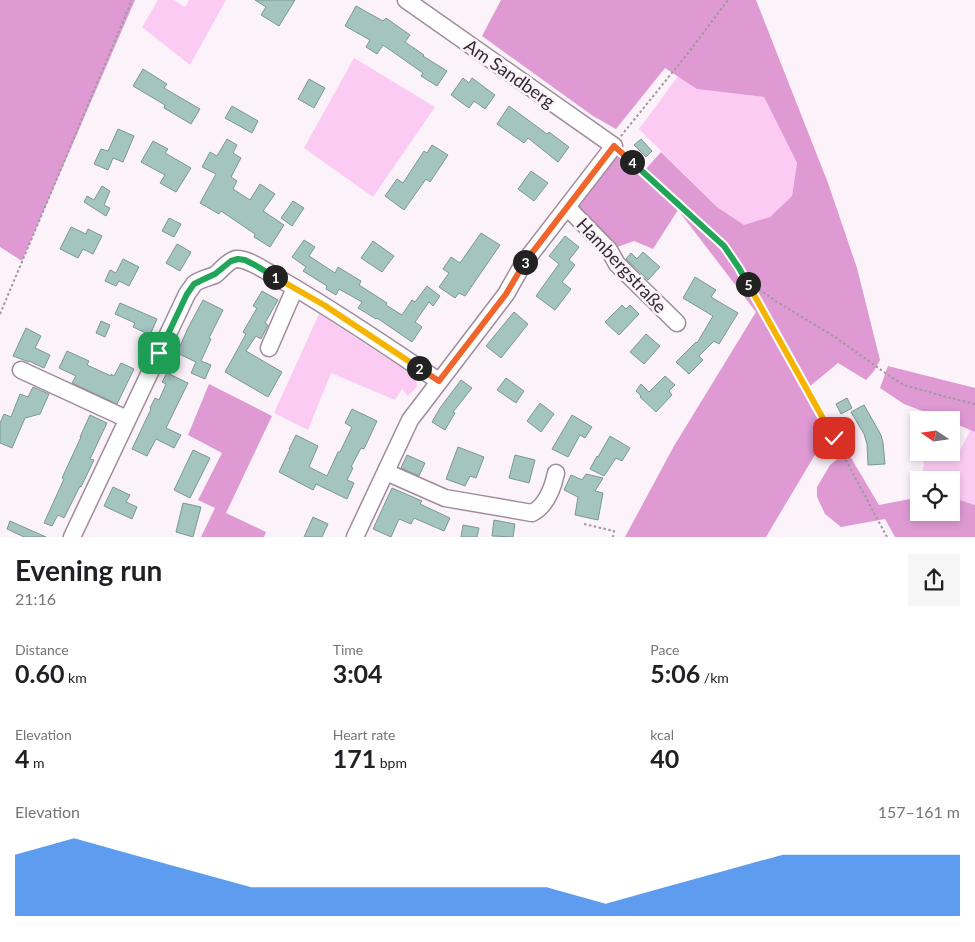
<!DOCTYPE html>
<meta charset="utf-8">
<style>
body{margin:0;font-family:Lato,sans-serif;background:#f6f6f6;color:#202124;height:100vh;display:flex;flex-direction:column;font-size:19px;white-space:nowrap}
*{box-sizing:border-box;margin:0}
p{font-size:16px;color:#757577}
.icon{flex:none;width:28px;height:28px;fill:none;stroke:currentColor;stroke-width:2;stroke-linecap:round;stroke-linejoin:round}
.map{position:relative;height:537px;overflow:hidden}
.side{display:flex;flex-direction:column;background:#fff;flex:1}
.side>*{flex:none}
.needle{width:32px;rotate:283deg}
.fabs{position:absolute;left:910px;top:411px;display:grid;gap:10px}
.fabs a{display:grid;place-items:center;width:50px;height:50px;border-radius:0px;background:#fff;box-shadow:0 2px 8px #0003;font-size:25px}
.pin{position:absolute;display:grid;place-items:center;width:42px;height:42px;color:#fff;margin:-21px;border-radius:10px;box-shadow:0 2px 8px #0006}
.km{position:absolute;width:25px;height:25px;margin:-12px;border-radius:50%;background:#222;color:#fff;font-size:14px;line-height:25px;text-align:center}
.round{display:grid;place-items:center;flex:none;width:52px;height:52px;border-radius:0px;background:#f6f6f6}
.head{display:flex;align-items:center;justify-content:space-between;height:85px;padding:0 15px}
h1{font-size:28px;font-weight:700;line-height:38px}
.stats{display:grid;grid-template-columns:repeat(3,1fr);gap:8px;height:85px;padding:5px 15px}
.stats div{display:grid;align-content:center}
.stats b{font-size:25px;font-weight:700}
.stats small{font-size:14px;font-weight:400}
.stats p{font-size:14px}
.chart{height:140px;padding:10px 15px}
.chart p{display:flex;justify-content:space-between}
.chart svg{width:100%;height:90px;margin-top:5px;fill:#1a73e8;opacity:.7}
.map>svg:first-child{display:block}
.green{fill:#fccbf3}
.forest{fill:#df9ad4}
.building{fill:#a4c4c0;stroke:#7a9895}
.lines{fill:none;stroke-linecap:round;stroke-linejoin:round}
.minor-casing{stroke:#a08b9c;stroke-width:19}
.path{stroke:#a0989f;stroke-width:2;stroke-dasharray:2.5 2.5;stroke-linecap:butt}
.minor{stroke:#fff;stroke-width:16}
.split-1-casing{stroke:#fff;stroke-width:10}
.split-2-casing{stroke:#fff;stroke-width:10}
.split-3-casing{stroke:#fff;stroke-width:10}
.split-4-casing{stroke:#fff;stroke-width:10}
.split-5-casing{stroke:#fff;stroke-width:10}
.split-6-casing{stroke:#fff;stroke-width:10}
.split-1{stroke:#22a559;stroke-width:6}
.split-2{stroke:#f5b400;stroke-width:6}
.split-3{stroke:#f0652b;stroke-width:6}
.split-4{stroke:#f0652b;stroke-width:6}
.split-5{stroke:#22a559;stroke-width:6}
.split-6{stroke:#f5b400;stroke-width:6}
.labels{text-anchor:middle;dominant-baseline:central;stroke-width:5;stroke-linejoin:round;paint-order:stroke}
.street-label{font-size:18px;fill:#342c33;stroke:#fcf3fa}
</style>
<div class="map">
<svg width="975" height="537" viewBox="0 0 975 537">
<rect width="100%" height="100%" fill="#fcf3fa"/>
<g class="green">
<polygon points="158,0 174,0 185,7 189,0 226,0 190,65 142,27"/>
<polygon points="354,58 435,107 373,197 304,148"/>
<polygon points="678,76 697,89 764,97 797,163 792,196 770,217 744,226 717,207 639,129"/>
<polygon points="319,314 416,377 417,387 408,396 402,389 395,400 331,373 308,430 274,413"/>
<polygon points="971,429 975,432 975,505 951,497 951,480 921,480 924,465 922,453 940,453 954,461"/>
</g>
<g class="forest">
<polygon points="0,0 135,0 22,261 0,247"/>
<polygon points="501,0 756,0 828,183 857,268 880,360 874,371 866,380 838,363 803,392 821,425 819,448 766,537 625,537 674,446 756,312 678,210 653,249 634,241 609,250 567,207 614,146 645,170 661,152 717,207 744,225 770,217 792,196 797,163 764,97 697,89 665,68 616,129 593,116 482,36"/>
<polygon points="888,366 975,388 975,432 951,422 951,420 946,420 904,404 880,388"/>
<polygon points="209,384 272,416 226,513 266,532 264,537 201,537 215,508 198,500 222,453 188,435"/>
<polygon points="847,451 879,505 915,498 919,488 919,512 951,512 951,497 975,505 975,537 895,537 885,519 841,527 825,514 817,497 817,487 830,465"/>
</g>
<g class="building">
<polygon points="255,0 295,0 279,26 261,15 266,7"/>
<polygon points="356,6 383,21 386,18 410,35 405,42 424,55 423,56 447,71 437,86 421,76 423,73 383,45 377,54 366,47 370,40 345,26"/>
<polygon points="143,69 167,84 164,88 200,109 191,124 164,108 165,105 133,86"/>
<polygon points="463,78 469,83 472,78 495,95 485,109 474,101 469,108 451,95"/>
<polygon points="309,79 325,88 314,108 298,99"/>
<polygon points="232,106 258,121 252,133 225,118"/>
<polygon points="509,106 547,134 549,132 569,147 558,162 528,138 524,143 497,124"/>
<polygon points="118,129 134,136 123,162 113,158 108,170 94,164 101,149 108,151"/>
<polygon points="227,139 237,145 233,153 241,158 231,177 237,181 233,189 250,200 260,184 275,194 263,211 284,225 270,247 254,237 255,234 221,211 219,214 200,203 216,174 202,167 210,152 217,156"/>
<polygon points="641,139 652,151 646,157 634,145"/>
<polygon points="153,141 168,149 165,153 191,168 176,192 160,183 165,175 141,162"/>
<polygon points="432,145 448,155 430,182 426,179 404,210 385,196 397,179 403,183 424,151 427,153"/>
<polygon points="531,171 548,183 534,201 518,189"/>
<polygon points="102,186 110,191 104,205 110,208 106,216 84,202 87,196 94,200"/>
<polygon points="293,201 304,208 292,226 281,218"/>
<polygon points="169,218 181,224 174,237 162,231"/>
<polygon points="71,227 86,234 88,229 102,236 93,254 83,249 78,258 60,249"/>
<polygon points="481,233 500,245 465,296 459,293 455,298 439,287 449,273 443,269 451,257 460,263"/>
<polygon points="565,236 579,247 569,260 575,265 562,282 571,289 555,310 536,296 559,264 549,256"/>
<polygon points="304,240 315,247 309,256 335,273 338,267 361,281 359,285 387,303 386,305 402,315 412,300 415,302 427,286 440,296 433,306 429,302 415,322 422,327 412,342 377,318 376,319 358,308 362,302 339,289 336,295 326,289 327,286 303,271 306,267 292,257"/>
<polygon points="373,241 394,256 382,272 361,258"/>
<polygon points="177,244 191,252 180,271 166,263"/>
<polygon points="643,252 660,267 648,280 626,259 631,253 637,259"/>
<polygon points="123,259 139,267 129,286 119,281 116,286 105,281 110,270 116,273"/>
<polygon points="695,277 716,290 711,297 738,313 719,344 714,341 699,356 703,360 689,374 676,362 696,342 697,343 713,316 683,298"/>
<polygon points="262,291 278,300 265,323 268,325 261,339 256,336 246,351 282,372 268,397 225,372 246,334 243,332 257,308 253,306"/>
<polygon points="203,300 223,310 209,338 211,339 201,361 211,365 205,379 191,373 196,362 177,353 188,328"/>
<polygon points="120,303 157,319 150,335 133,327 135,323 115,314"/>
<polygon points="622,305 626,309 630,305 639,314 619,335 605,322"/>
<polygon points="514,312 528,324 501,358 486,346"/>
<polygon points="101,321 110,325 105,337 96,333"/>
<polygon points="26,328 41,336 35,348 50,355 44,368 29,361 29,362 13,356"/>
<polygon points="646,334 660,346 644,364 630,352"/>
<polygon points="67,351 89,361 87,365 111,376 111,374 114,376 121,363 134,369 117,404 72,383 76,376 59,368"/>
<polygon points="167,373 188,383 166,428 181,435 174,448 156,439 147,456 132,449 151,409 150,408 155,398 159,400 166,384 162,382"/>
<polygon points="665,376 675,385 669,391 672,395 656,412 640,397 641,396 636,391 641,384 649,392"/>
<polygon points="506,378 524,391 516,403 497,390"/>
<polygon points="461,380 472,388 453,412 455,413 445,430 432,422 440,408"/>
<polygon points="33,387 49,394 40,414 25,418 12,448 0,443 0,423 4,414 11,417 20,394 28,397"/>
<polygon points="847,398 852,408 841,414 836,404"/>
<polygon points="540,403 554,414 541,432 527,421"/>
<polygon points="864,405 881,435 883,443 885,464 868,465 867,444 864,434 851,412"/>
<polygon points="352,409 377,421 364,449 361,448 351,467 353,468 347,480 354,483 347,499 316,484 313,490 279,472 290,449 289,449 296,435 318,446 309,467 327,476 338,452 340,452 352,427 345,423"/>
<polygon points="90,415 107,423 90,459 94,460 81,487 80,486 64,518 58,515 52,526 44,523 64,479 62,478 81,437 80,437"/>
<polygon points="572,415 592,427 585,438 580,435 568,457 552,449"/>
<polygon points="610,436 630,448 622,461 616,458 604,476 590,469 597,456 598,457"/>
<polygon points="458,447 484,457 476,478 470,476 465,486 446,479"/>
<polygon points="193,450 210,458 190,498 174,490"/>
<polygon points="407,455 425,463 419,476 401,468"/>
<polygon points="515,455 535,460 529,483 509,478"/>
<polygon points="586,474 603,478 595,491 603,493 598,520 575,515 578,497 564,490 571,475 582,480"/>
<polygon points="113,487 130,495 126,502 137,507 132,519 104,506"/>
<polygon points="392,488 422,501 420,504 450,518 444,531 414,518 411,524 399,519 391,537 373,529"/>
<polygon points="183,503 201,507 193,537 176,532"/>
<polygon points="313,517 328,524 322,537 304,537"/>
<polygon points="494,520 515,524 513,537 492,536"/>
<polygon points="10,521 46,537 24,537 7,529"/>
<polygon points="463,525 479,528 477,537 461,537"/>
</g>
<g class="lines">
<defs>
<g id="minor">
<polyline points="567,207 609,250 617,264 677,323"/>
<polyline points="269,348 295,288"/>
<polyline points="21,370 127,419"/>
<path d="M 386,472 L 445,498 L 532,513 C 546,506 553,487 556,473"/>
<path d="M 72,537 L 187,294 C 189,291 192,287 194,284 C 200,279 208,278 215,275 C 222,270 227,261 236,259 C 248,258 267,272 278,278 C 333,309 386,346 439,381"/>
<polyline points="355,537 410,420 506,294 523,264 614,146 406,0"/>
</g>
</defs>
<use href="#minor" class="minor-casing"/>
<g class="path">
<polyline points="621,136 692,48 728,0"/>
<polyline points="625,156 705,228 724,246 739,268 834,438 887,537"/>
<polyline points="742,271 758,289 779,303 835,337 891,377 904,385 943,396 975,404"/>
<polyline points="0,314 132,0"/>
<polyline points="584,524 614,531 613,537"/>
</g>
<use href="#minor" class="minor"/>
</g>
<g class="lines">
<defs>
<polyline id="split-1" points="159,353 187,294 194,284 202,280 215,274 231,261 238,259 245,260 255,265 275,277"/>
<polyline id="split-2" points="275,277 324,305 419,368"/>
<polyline id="split-3" points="419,368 439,381 506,294 525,262"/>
<polyline id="split-4" points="525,262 614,146 632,162"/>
<polyline id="split-5" points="632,162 724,246 739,268 748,284"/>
<polyline id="split-6" points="748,284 834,438"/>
</defs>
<use href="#split-1" class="split-1-casing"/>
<use href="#split-2" class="split-2-casing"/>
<use href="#split-3" class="split-3-casing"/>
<use href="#split-4" class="split-4-casing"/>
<use href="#split-5" class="split-5-casing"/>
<use href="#split-6" class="split-6-casing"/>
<use href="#split-1" class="split-1"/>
<use href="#split-2" class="split-2"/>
<use href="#split-3" class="split-3"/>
<use href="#split-4" class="split-4"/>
<use href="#split-5" class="split-5"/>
<use href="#split-6" class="split-6"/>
</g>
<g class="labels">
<g class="street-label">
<text transform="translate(510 73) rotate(35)">Am Sandberg</text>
<text transform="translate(622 265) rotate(47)">Hambergstraße</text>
</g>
</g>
</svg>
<div class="fabs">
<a><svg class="needle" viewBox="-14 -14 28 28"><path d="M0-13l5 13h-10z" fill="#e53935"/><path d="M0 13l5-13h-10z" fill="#757577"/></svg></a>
<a><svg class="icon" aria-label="locate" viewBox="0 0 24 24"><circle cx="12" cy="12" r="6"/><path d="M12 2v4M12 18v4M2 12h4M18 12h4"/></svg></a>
</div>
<div class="pin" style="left:159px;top:353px;background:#1e9e55"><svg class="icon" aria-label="arrive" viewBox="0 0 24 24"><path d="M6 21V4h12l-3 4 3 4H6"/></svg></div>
<div class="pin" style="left:834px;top:438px;background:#d93025"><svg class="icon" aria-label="check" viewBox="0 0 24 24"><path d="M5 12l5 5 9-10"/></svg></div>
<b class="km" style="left:275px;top:277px">1</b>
<b class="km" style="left:419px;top:368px">2</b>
<b class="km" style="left:525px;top:262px">3</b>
<b class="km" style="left:632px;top:162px">4</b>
<b class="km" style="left:748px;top:284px">5</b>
</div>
<section class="side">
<div class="head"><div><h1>Evening run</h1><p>21:16</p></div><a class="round"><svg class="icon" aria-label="share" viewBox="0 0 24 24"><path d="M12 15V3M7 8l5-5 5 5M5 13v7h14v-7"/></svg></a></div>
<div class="stats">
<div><p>Distance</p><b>0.60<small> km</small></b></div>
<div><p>Time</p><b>3:04</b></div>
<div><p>Pace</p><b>5:06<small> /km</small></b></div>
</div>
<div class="stats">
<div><p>Elevation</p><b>4<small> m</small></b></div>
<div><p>Heart rate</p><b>171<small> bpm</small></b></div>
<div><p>kcal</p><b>40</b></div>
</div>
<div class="chart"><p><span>Elevation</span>157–161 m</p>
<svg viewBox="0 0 160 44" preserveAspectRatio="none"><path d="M0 44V14L10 6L20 14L30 22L40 30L50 30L60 30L70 30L80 30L90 30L100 38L110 30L120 22L130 14L140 14L150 14L160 14V44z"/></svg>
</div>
</section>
